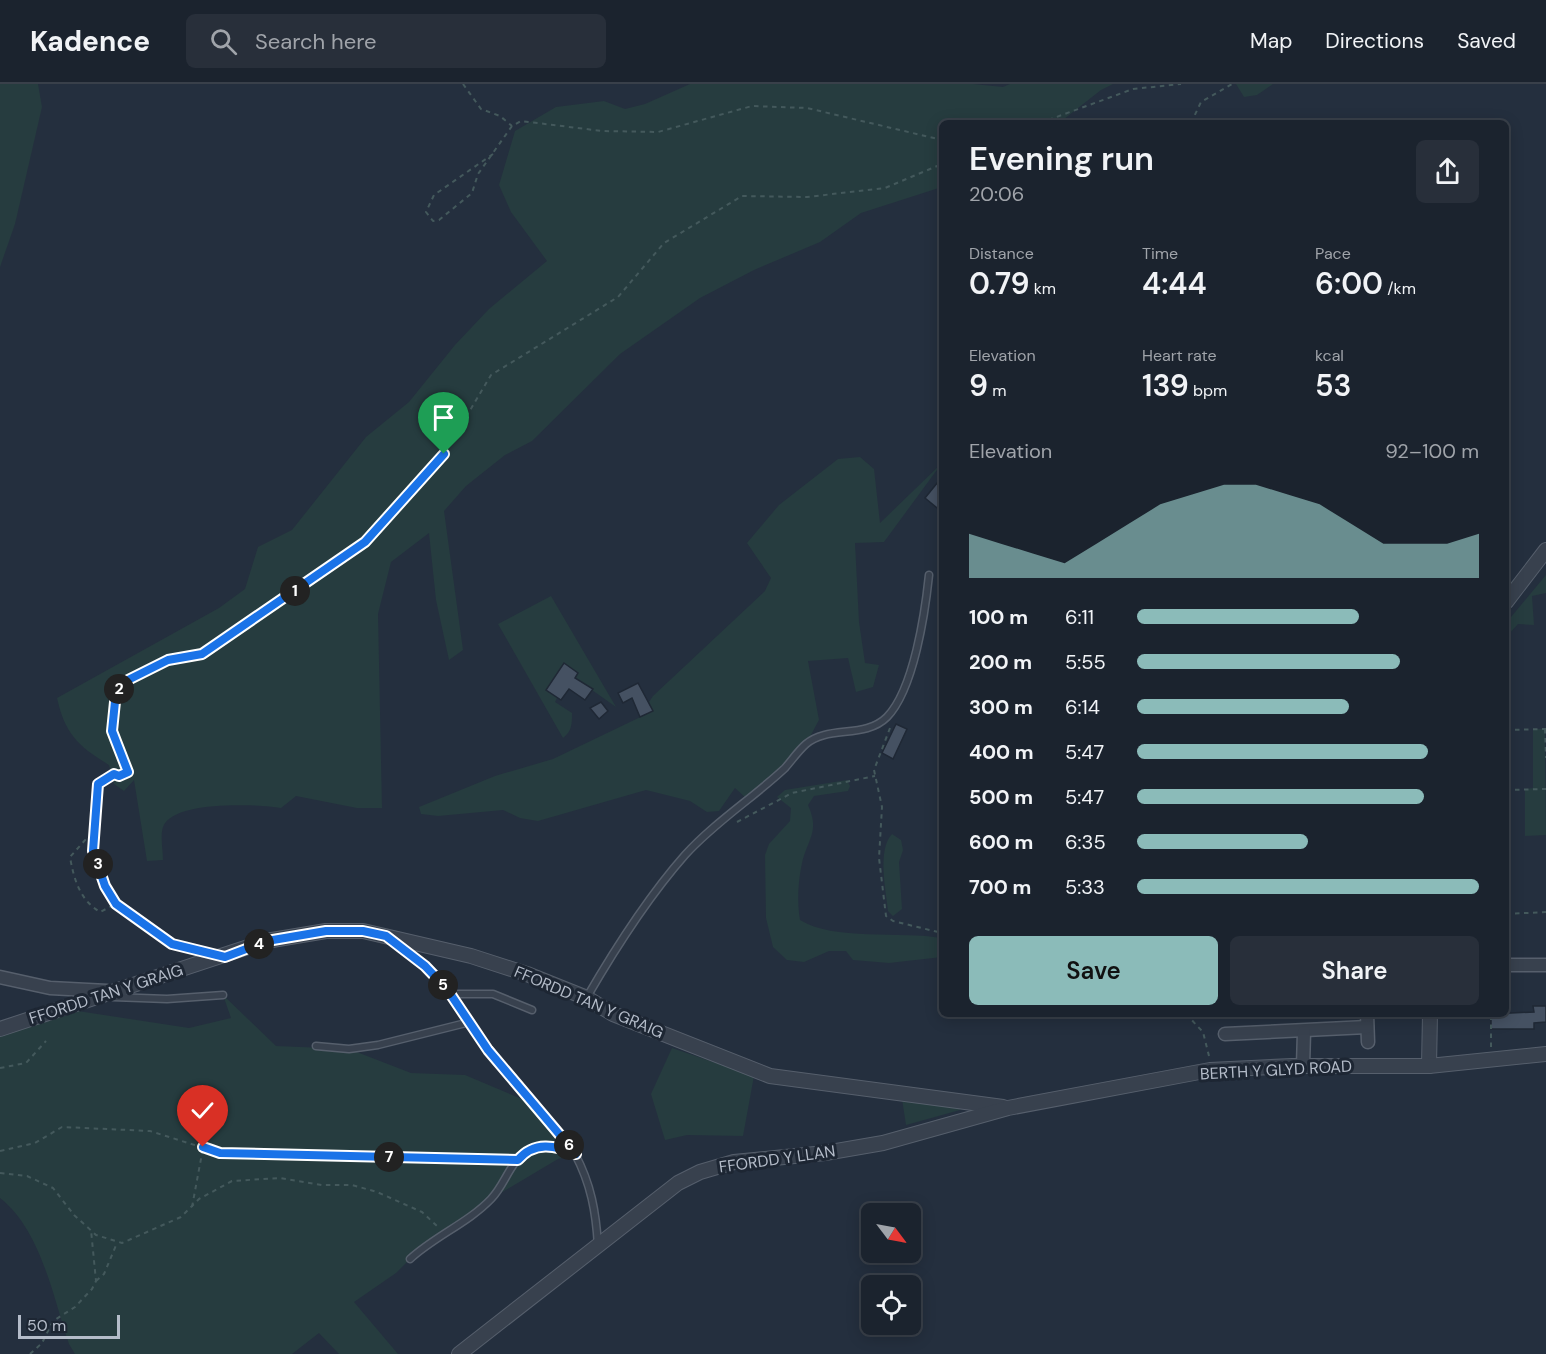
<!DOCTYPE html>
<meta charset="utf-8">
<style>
body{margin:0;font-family:"DM Sans",sans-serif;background:#282f3a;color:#f1f3f6;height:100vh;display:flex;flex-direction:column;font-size:22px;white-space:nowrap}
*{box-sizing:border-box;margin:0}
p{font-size:20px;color:#a0a4aa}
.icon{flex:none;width:33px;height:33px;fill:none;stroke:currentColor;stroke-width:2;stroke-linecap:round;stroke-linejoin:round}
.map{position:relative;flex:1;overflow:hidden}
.drawer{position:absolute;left:939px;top:36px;width:570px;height:897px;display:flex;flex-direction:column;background:#1b232e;border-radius:9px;box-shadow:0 3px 15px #0003,0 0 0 2px #39404a}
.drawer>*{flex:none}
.needle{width:39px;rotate:122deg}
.controls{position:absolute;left:861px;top:1119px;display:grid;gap:12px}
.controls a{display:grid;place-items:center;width:60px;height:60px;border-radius:9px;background:#1b232e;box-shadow:0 3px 15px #0003,0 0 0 2px #39404a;font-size:30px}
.scale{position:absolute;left:18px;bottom:15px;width:102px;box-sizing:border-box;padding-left:6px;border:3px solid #b4bcc9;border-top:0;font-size:16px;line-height:21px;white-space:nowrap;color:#b4bcc9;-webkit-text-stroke:4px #1d2633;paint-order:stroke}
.pin{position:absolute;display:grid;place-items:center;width:51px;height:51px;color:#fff;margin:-62px -26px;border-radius:50% 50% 50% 0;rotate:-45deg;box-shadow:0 0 6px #0007}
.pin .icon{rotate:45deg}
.km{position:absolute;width:30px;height:30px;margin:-15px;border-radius:50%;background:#222;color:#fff;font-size:16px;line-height:30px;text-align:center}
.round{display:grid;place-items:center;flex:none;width:63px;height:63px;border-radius:9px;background:#282f3a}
.headline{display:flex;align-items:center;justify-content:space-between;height:102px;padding:0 30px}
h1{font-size:33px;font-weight:600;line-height:45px}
.figures{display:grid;grid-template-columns:repeat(3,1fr);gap:9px;height:102px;padding:6px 30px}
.figures div{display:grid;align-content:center}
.figures b{font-size:30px;font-weight:600}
.figures small{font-size:16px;font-weight:400}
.figures p{font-size:16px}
.chart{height:168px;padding:12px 30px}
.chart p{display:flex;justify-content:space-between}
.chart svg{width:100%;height:108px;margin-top:6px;fill:#8bbbb9;opacity:.7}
.cta{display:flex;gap:12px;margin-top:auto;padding:12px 30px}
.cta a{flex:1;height:69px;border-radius:9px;background:#8bbbb9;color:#111;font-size:24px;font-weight:600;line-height:69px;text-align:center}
.cta a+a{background:#282f3a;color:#f1f3f6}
ul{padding:0 30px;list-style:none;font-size:20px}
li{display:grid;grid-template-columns:96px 72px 1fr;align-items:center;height:45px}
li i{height:15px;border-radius:8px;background:#8bbbb9}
header{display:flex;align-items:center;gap:36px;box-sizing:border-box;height:84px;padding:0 30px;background:#1b232e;border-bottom:2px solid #39404a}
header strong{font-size:28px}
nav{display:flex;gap:33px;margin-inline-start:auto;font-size:21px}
.search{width:420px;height:54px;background:#282f3a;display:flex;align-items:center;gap:15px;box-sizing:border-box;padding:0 21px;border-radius:9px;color:#a0a4aa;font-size:22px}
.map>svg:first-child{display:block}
.green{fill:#263c3f}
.building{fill:#455162;stroke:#1f2835;stroke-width:1.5}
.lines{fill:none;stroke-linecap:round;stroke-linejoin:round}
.service-casing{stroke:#565f6c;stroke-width:9}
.minor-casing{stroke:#565f6c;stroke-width:15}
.tertiary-casing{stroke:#565f6c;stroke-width:16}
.path{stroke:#44595c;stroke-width:2;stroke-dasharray:4.5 4.5;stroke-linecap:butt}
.service{stroke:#38414e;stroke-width:6}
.minor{stroke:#38414e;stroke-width:12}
.tertiary{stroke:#38414e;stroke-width:14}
.route-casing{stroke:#fff;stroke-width:12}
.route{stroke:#1a73e8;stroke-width:8}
.labels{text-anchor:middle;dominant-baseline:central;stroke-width:6;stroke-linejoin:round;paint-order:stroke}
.street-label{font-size:16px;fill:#b4bcc9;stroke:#1d2633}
</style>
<header>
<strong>Kadence</strong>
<div class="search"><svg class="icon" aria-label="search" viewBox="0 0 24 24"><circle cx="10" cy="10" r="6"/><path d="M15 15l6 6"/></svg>Search here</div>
<nav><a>Map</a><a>Directions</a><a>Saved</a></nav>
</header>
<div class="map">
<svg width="1546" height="1270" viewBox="0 0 1546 1270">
<rect width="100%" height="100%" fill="#242f3e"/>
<g class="green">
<polygon points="0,0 38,0 42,23 15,140 0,183"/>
<path d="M 690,0 L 973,0 L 1003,3 L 1010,0 L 1113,0 L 1101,6 L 1059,39 L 942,39 L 942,103 L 861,129 L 820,158 L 754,186 L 700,214 L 620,270 L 532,357 L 505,371 L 466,402 L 444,427 L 463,566 L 449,576 L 436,516 L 429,449 L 391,478 L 378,530 L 382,724 L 357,724 L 296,712 L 281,724 C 258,720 172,716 163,743 C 160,752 163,767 163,776 L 147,777 L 134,696 L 124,707 L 114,700 L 109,681 C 78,662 65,650 57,614 L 219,524 L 245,505 L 258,463 L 292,446 L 366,353 L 409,318 L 455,261 L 489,225 L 547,177 L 511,128 L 499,101 L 515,47 L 556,23 L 604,17 L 625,25 L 645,20 Z"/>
<polygon points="1236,0 1273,0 1257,11 1244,13"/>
<polygon points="860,373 874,385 880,439 942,379 884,458 855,459 859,538 865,579 879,581 873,603 856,608 848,574 808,577 819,636 806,660 747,715 735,704 719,727 707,728 690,717 646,706 538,737 520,734 503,726 438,732 421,730 419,723 495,692 553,675 653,627 649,618 653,612 765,507 771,494 747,459 779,421 838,375"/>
<polygon points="1546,491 1546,509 1532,512 1534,541 1518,540 1507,552 1510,646 1506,646 1506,539"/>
<path d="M 551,512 L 616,623 L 575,594 L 578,589 L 564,580 L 546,606 L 557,614 L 555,618 L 572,629 C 572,640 572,647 563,654 L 498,540 Z"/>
<polygon points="1533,645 1545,645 1546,751 1525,752 1525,705 1533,704"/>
<path d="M 847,696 L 850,702 L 848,707 L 814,712 L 808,721 C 820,748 808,754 802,779 C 798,798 797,817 800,836 C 833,857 901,847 942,854 L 942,873 L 889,879 L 853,876 L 846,867 L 829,867 L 804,878 L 787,876 L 773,863 L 766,834 L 765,771 L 769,760 L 790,737 L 791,724 L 777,713 L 785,706 Z"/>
<path d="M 892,750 L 901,756 L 903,766 L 899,778 L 902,825 L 893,832 L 888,827 C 886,806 877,766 892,750 Z"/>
<path d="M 223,911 L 276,962 L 349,965 L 411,989 L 465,991 L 536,1021 L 575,1070 L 558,1075 L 494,1113 L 410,1175 L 396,1189 L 354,1218 L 398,1270 L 339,1270 L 319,1249 L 292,1270 L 75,1270 L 69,1260 C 53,1213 41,1146 0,1114 L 0,945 L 58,924 L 189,944 L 231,934 Z"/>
<polygon points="672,964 754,992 743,1052 687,1051 665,1056 651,1010"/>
<polygon points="902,1015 959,1022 960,1026 906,1041"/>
</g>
<g class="building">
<polygon points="942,393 942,428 925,414"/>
<polygon points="564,579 578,589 575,594 593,605 585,616 569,605 561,616 546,606"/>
<polygon points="638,599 653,627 640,633 632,614 623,619 618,609"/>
<polygon points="601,618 608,627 599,635 590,624"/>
<polygon points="896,640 907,645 893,675 882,669"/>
<polygon points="1533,922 1546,922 1546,938 1534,939 1534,945 1491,945 1491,930 1534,928"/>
</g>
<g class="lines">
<defs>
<g id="service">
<path d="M 393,858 L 425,882 L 447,905 L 488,966 L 575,1070 C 591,1100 596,1128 598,1162"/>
<polyline points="450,910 493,910 532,926"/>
<polyline points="113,913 167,915 223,911"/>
<path d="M 587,913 C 616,863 647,814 685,771 C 715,738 753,714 785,684 C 792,676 798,667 806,660 C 828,641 865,655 887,633 C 914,605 925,529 929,491"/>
<polyline points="316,962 349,965 378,961 470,938"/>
<path d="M 410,1175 C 435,1152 468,1139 491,1115 C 506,1100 510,1075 531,1065 C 546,1058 561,1064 575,1070"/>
</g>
<g id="minor">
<polyline points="1506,881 1546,881"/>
<polyline points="0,893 50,904 107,907"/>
<polyline points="1367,930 1368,958"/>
<polyline points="1225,950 1367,943"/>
<polyline points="1303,982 1304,948"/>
</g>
<g id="tertiary">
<polyline points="1506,518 1546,466"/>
<polyline points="0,945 266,857 326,847 363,847 471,872 527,890 587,914 613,930 770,992 1003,1023"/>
<polyline points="1429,982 1430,930"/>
<polyline points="459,1270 678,1099 700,1088 734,1078 825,1069 883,1059 1008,1024 1210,986 1292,982 1429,982 1546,970"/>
</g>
</defs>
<use href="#service" class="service-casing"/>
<use href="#minor" class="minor-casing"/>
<use href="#tertiary" class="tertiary-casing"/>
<g class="path">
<polyline points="463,0 481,25 500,32 512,42"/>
<polyline points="1040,39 1133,5 1181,0"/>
<polyline points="1191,39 1201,18 1232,0"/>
<polyline points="493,70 434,111 426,128 433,137 439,136 472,109 478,90 512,42 521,37 602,47 658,48 752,22 807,24 942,56"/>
<polyline points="890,644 874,686 882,723 879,774 886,832 893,837 942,849"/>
<polyline points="1545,645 1546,674"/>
<polyline points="1506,646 1546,645"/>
<polyline points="1506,706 1546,705"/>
<polyline points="737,738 792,709 875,692"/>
<path d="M 94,755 L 87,754 L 70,773 C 74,796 80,816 100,828 L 116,820"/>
<polyline points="1506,830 1546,828"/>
<path d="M 196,866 L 172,860 L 116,820 L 105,802 L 93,767 L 98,700 L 114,690 L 119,692 L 128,688 C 126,674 114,662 112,647 C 111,635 115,620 116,608 L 128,596 L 168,576 L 203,570 L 365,458 L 444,370 L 491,291 L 618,213 L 664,159 L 742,112 L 807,113 L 885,104 L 942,80"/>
<polyline points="1186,930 1203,948 1209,972"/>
<polyline points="1491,963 1491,930"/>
<polyline points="0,984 26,979 46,957"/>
<polyline points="0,1067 35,1059 62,1043 150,1047 220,1069 504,1076"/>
<polyline points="0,1089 27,1092 53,1104 74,1131 96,1151 122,1159 181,1133 199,1115 232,1097 280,1094 322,1101 352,1101 377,1108 422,1128 437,1142"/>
<polyline points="192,1123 203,1064"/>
<polyline points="96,1197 104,1190 117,1159"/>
<polyline points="30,1270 42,1259 53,1237 75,1223 92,1205 96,1197 91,1146"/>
</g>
<use href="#service" class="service"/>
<use href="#minor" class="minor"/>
<use href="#tertiary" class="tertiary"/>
</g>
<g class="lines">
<defs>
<path id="route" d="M 203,1063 L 220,1069 L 518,1076 C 534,1057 555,1061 576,1070 L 488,966 L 447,905 L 425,882 L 386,852 L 363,847 L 326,847 L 267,857 L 225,873 L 172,860 L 116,820 L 105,802 L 93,767 L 98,700 L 114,690 L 119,692 L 128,688 L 112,647 L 116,608 L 128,596 L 168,576 L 202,570 L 365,458 L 444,370"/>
</defs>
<use href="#route" class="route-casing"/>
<use href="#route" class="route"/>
</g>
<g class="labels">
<g class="street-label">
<text transform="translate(106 910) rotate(-18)">FFORDD TAN Y GRAIG</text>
<text transform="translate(589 918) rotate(23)">FFORDD TAN Y GRAIG</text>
<text transform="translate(1276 986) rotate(-3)">BERTH Y GLYD ROAD</text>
<text transform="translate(777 1075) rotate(-8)">FFORDD Y LLAN</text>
</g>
</g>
</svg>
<div class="controls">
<a><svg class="needle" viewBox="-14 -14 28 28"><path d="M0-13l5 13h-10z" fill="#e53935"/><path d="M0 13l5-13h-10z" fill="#a0a4aa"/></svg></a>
<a><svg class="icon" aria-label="locate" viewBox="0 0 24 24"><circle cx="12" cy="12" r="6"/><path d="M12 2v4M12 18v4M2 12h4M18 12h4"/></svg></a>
</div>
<div class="scale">50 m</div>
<div class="pin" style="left:444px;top:370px;background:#1e9e55"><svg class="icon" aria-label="arrive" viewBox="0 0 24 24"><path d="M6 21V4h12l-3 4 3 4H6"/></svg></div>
<div class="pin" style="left:203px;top:1063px;background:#d93025"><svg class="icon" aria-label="check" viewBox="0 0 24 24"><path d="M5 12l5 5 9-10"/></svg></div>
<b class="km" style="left:295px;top:507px">1</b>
<b class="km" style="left:119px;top:605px">2</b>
<b class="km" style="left:98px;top:780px">3</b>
<b class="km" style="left:259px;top:860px">4</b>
<b class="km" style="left:443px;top:901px">5</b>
<b class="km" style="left:569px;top:1061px">6</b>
<b class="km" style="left:389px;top:1073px">7</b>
<section class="drawer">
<div class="headline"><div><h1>Evening run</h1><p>20:06</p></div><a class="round"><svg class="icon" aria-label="share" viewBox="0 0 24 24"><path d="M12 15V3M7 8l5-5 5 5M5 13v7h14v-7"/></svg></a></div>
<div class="figures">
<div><p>Distance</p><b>0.79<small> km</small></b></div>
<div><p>Time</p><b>4:44</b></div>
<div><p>Pace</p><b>6:00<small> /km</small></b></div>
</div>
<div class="figures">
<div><p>Elevation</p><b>9<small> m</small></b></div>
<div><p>Heart rate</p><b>139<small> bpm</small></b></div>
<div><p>kcal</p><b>53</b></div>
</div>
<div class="chart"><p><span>Elevation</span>92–100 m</p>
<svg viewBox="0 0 160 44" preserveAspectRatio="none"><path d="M0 44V26L10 30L20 34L30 38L40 30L50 22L60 14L70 10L80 6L90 6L100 10L110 14L120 22L130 30L140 30L150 30L160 26V44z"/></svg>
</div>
<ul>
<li><b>100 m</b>6:11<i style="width:65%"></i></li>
<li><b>200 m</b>5:55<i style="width:77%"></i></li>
<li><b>300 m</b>6:14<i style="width:62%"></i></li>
<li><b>400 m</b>5:47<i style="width:85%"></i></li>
<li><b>500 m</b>5:47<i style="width:84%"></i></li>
<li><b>600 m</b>6:35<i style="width:50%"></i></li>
<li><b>700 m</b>5:33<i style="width:100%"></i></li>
</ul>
<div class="cta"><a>Save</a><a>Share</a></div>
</section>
</div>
